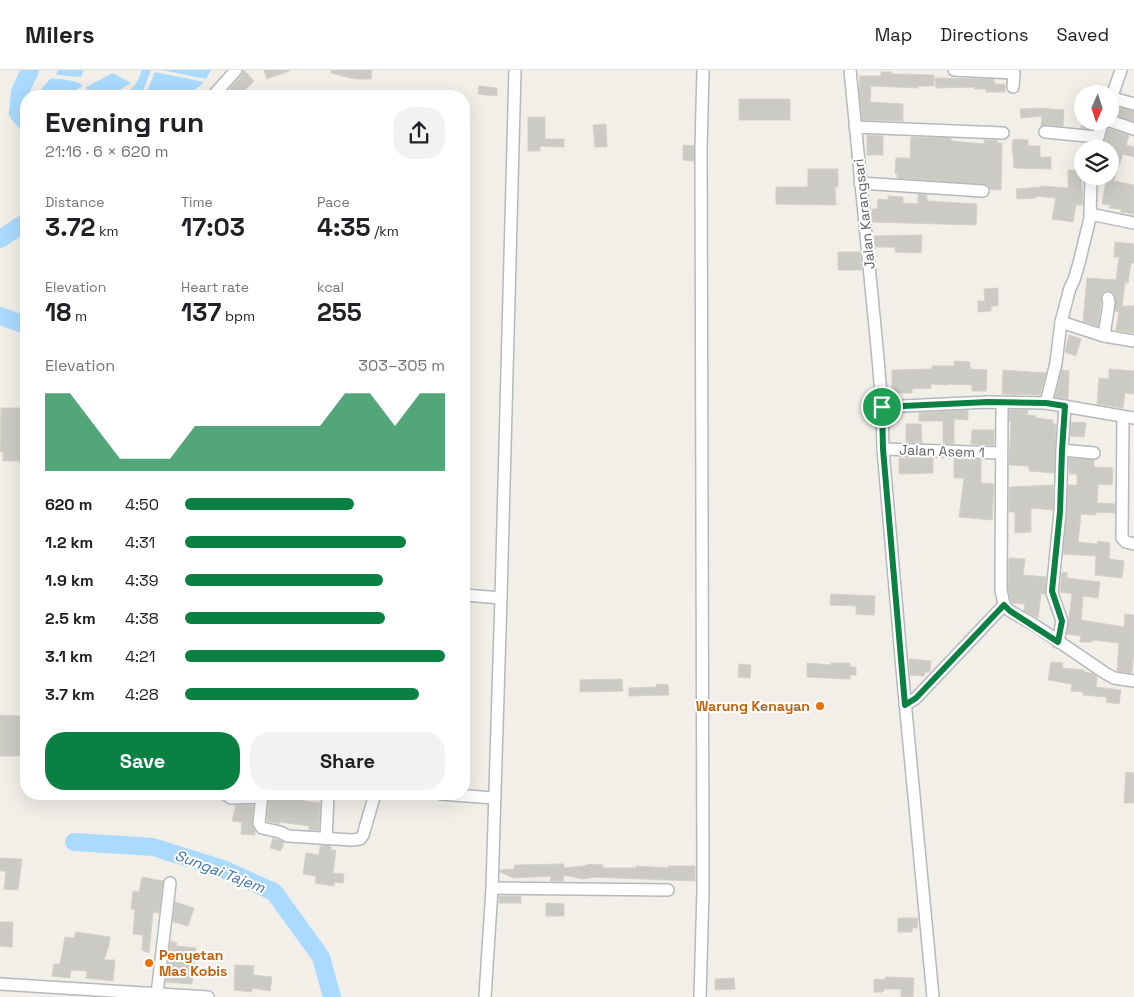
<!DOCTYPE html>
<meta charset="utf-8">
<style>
body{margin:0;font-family:"Space Grotesk",sans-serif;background:#f2f2f2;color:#202124;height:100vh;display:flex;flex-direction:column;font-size:19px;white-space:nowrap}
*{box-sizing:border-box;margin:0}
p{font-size:16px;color:#757577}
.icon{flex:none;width:28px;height:28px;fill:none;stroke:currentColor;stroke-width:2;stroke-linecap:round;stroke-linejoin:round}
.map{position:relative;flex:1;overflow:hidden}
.drawer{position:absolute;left:20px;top:20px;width:450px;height:710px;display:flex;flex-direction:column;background:#fff;border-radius:20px;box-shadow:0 5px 20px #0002}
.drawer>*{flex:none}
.needle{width:32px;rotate:183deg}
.tools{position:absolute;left:1074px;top:15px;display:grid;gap:10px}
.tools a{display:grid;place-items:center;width:45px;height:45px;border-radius:50%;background:#fff;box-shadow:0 5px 20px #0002;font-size:25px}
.pin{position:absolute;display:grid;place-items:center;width:42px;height:42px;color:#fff;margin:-21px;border:2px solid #fff;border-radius:50%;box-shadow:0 1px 5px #0007}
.round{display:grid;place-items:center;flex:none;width:52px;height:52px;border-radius:20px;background:#f2f2f2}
.headline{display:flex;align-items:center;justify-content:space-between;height:85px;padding:0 25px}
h1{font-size:28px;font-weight:600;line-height:38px}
.stats{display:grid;grid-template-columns:repeat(3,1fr);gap:8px;height:85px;padding:5px 25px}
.stats div{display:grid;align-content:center}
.stats b{font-size:25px;font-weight:600}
.stats small{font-size:14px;font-weight:400}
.stats p{font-size:14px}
.chart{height:140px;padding:10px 25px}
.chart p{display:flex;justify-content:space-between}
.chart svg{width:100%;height:90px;margin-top:5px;fill:#0b8043;opacity:.7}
.button{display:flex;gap:10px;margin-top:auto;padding:10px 25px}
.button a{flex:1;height:58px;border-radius:20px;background:#0b8043;color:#fff;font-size:20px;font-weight:600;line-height:58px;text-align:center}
.button a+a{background:#f2f2f2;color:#202124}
ul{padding:0 25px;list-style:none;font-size:16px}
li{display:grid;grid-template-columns:80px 60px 1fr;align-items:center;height:38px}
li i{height:12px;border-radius:6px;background:#0b8043}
header{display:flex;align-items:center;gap:30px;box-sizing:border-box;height:70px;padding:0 25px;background:#fff;border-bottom:1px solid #e0e0e0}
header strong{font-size:24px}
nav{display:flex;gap:28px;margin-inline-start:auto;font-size:18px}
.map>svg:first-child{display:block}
.water{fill:#aadaff}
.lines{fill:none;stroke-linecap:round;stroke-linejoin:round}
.river{stroke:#aadaff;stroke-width:18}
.building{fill:#cccac5;stroke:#d6d1c6}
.street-casing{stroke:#b5b8bc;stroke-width:14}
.street{stroke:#fff;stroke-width:11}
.route-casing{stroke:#fff;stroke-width:10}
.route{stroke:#0b8043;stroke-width:6}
.food-dot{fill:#e8710a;stroke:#fff;stroke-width:2}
.labels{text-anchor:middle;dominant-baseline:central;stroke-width:4;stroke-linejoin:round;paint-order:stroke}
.street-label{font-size:14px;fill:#5f6368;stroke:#fff}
.food-label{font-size:14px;font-weight:bold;fill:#c56008;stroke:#fff;text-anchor:end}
.water-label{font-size:15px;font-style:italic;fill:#4174aa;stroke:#fff}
</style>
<header>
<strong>Milers</strong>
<nav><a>Map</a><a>Directions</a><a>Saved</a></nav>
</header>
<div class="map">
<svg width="1134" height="927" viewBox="0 0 1134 927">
<rect width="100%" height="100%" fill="#f1efe8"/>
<g class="water">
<polygon points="58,0 84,0 81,7 56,5"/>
<path d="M 142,0 L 151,0 L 141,26 L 121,26 C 132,21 138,12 142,0 Z"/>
<polygon points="162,0 211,0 206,9"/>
<polygon points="155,2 204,12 188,26 146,23"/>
<polygon points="113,3 131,13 109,26 89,26 86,17"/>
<path d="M 51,8 C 61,10 77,9 83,16 L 65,26 L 35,26 Z"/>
</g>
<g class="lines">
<g class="river">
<polyline points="26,53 18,43 20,22 30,0"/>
<polyline points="0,169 26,152"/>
<polyline points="0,246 26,255"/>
<polyline points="74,772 153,777 223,799 274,822 321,887 332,927"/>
</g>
</g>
<g class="building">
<polygon points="244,0 254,11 239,26 233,26 228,21 242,5"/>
<polygon points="264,0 289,0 289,1 267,9"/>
<polygon points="331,0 372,0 371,9 355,9 331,3"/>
<polygon points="881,2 892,2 892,4 934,5 934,16 918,16 918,18 871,16 870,32 903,34 903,51 862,50 859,19 860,6 881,6"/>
<polygon points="935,8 994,9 994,14 1005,14 1005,22 986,22 986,19 974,19 974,17 936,18"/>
<polygon points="479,16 497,18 497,26 478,24"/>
<rect x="739" y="29" width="51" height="21"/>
<polygon points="1116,37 1134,41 1134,51 1114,45"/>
<polygon points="1038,38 1064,40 1063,56 1046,55 1041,56 1042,46 1021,48 1020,39"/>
<polygon points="528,47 545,47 545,69 564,69 564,77 540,76 540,81 528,81"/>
<polygon points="1082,51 1095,51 1093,59 1081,58"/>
<polygon points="606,54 607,77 595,77 593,55"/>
<polygon points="1108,59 1129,65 1126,75 1134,77 1134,87 1123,84 1114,111 1134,115 1134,144 1121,142 1121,139 1109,138 1110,135 1102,134 1106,110 1110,110 1110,95 1113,87 1110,86 1110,79 1102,79"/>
<polygon points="867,65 883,66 883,85 867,85"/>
<polygon points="911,67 951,68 951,71 984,74 984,70 997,70 997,73 1002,73 1001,120 990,119 988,115 983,114 897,108 897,104 895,104 896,88 910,88"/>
<polygon points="1014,69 1028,70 1028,76 1040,76 1040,87 1051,87 1051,99 1014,98 1012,73"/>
<polygon points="683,75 694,76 694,91 683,90"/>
<polygon points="808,99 838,99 838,117 835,117 836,135 776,134 776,117 808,117"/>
<polygon points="1068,100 1081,100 1083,135 1076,135 1073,152 1052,149 1056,128 1035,126 1036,128 1017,129 1016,119 1041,117 1041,116 1068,118"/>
<polygon points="918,124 927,125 927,131 977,134 976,155 872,152 872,139 877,139 878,129 888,130 888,126 903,127 903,133 918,134"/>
<polygon points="922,165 921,183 895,182 895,177 875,177 874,166"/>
<polygon points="1115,172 1134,174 1134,193 1131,193 1128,213 1125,213 1122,236 1134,236 1134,263 1116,260 1119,242 1115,241 1115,227 1110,221 1103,222 1101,226 1101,233 1098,256 1083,251 1087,208 1116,210 1119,187 1114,187"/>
<polygon points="838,182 860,182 862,200 838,200"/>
<polygon points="998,218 998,236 991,236 991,241 978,242 978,231 985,231 984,219"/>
<polygon points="1069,265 1081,269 1076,286 1065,282"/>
<polygon points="954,291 970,292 970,299 987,300 986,321 972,321 972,315 947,314 947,315 931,314 931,318 912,319 912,323 892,323 892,300 932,299 932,296 954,296"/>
<polygon points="1109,299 1134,301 1134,324 1125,323 1123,338 1097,334 1099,308 1109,309"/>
<polygon points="1003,300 1046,303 1040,325 1002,324"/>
<polygon points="1062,300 1069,301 1068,329 1055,327"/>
<polygon points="1,338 26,338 26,391 3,391 3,382 0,382"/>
<polygon points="968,340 968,350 954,349 954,374 943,374 943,351 919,351 919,343"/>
<polygon points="1009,340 1028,340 1027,345 1036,346 1036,348 1053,350 1053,354 1056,354 1054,403 1029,401 1029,396 1009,395 1011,351 1009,351"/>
<polygon points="1071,352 1086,353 1084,367 1070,366"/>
<polygon points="906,354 921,354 922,373 906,372"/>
<polygon points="972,360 994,360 994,375 971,374"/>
<polygon points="899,388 933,388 933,403 899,404"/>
<polygon points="1069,388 1094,390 1094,397 1113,398 1112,415 1098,414 1097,433 1115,434 1115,443 1096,442 1096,445 1081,444 1078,472 1097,474 1098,471 1110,473 1109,489 1124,491 1122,508 1095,505 1096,486 1063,484 1068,415 1077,415 1077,404 1069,404"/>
<polygon points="954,389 981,390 981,413 994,414 992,450 959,447 964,408 954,408"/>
<polygon points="1053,415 1053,440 1031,438 1031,462 1015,463 1015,442 1009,442 1009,417"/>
<polygon points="1009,488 1025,489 1023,505 1046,507 1045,524 1041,524 1038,548 1024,541 1025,534 1013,533 1011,531 1008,519"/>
<polygon points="1062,502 1067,503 1067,508 1100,512 1098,528 1083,526 1081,550 1124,557 1125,544 1134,545 1134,581 1132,603 1117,601 1119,573 1092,570 1092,572 1080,572 1081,566 1067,564 1072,524 1060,522"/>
<polygon points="831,524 875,526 874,545 856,544 856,536 830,535"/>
<polygon points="909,589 931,591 930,602 925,602 924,606 910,605"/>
<polygon points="1051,592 1063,593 1062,598 1084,600 1084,602 1092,603 1097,607 1096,617 1121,620 1119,634 1106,632 1107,627 1083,625 1083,622 1071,621 1072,614 1048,610"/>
<polygon points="807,593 831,595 831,593 850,593 850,597 856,597 856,605 850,605 850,609 807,607"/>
<polygon points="739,594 751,595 750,608 738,607"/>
<polygon points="622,609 623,621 580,622 580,610"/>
<polygon points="657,614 668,615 669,625 629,626 629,618 656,617"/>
<polygon points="0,645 20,646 20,656 26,657 26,686 0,686"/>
<polygon points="1126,702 1134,703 1134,733 1124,733"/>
<polygon points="281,724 299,724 298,730 320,733 319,760 309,760 309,756 280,752 280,754 267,751 269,729 280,731"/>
<polygon points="236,735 253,735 252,752 255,761 255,765 241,764 242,752 232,751"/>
<polygon points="273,768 284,772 281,781 270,778"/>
<polygon points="320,776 331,776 331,780 336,780 333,803 344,804 343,813 335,812 334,816 315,813 316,806 303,804 306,783 319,785"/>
<polygon points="0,788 22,789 18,820 4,819 6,801 0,801"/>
<polygon points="564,794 564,798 584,796 590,794 603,795 603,798 636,798 636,796 668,798 668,796 695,796 695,811 593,807 583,809 564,805 563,811 550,811 551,806 514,808 500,802 500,800 514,799 515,795"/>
<polygon points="142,807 163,811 159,843 153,842 149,883 142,880 143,865 133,864 135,840 131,839 133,821 139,822"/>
<rect x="499" y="826" width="22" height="7"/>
<polygon points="175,832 194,838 188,856 173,852"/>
<polygon points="546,833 564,834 564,846 546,846"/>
<polygon points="898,848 918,848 917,858 912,858 912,862 898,862"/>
<polygon points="0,852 13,852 12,877 0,876"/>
<polygon points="76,862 110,867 109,875 104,890 115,890 113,911 86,908 87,901 71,900 70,908 52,906 54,894 60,894 65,867 74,868"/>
<polygon points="171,871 177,873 176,876 196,878 192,914 166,912"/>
<polygon points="235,895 254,896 253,905 272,907 270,921 252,918 252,922 234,920"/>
<polygon points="885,907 914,908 913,927 901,927 901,919 884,919 883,922 874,922 874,909 885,910"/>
<polygon points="734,908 735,919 715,920 715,909"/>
</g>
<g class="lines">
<defs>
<g id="street">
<polyline points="850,0 878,288 882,337 883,379 902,599 933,927"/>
<polyline points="954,0 1014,3 1013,17"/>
<polyline points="213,26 236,0"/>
<polyline points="1112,28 1134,34"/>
<polyline points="1110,32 1121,0"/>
<polyline points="1110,51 1134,59"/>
<polyline points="855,57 1003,63"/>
<polyline points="1045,62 1098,67"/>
<polyline points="1094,79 1103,51"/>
<polyline points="860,113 983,121"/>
<polyline points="1090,144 1134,153"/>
<polyline points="1061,252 1104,266 1134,271"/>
<polyline points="1104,266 1109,233 1108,228"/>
<polyline points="1002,333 1001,520 1004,535 1010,541 1036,556 1105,603 1114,608 1134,611"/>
<polyline points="1046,333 1056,293 1061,252 1070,218 1074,210 1079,193 1090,148 1091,106"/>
<polyline points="882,337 988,332 1046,333 1134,348"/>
<polyline points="1123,347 1122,468 1126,472 1134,474"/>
<polyline points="883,379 1001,383"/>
<polyline points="1062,380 1094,383"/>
<polyline points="464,525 501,528"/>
<polyline points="1058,572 1062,551 1052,523 1060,442 1062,380 1065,336"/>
<polyline points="905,635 916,628 1004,535"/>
<polyline points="225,724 231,728 262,727"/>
<polyline points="262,724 259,753 262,758 280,762 288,766 352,770 360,769 363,765 375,724"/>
<polyline points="441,724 494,728"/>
<polyline points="326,769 328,724"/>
<polyline points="492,818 668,820"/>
<polyline points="0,914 208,927"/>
<polyline points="157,924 170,813"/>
<polyline points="485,927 492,818 501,528 515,0"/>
<polyline points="700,927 703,820 701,78 703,0"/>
</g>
</defs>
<use href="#street" class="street-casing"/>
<use href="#street" class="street"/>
</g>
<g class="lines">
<defs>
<polygon id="route" points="988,332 1046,333 1065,336 1062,380 1060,442 1052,521 1062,551 1058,572 1010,541 1004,535 916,628 905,635 883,379 882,337"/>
</defs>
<use href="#route" class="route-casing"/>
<use href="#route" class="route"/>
</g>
<g class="food-dot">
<circle cx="820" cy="636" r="5"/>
<circle cx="149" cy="893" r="5"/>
</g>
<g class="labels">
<g class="street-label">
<text transform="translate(864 144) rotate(-96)">Jalan Karangsari</text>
<text transform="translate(942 381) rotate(2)">Jalan Asem 1</text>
</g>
<g class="food-label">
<text x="810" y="636">Warung Kenayan</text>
<text x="159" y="885" text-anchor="start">Penyetan<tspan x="159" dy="16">Mas Kobis</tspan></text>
</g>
<g class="water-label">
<text transform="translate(220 801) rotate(21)">Sungai Tajem</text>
</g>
</g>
</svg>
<div class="tools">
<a><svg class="needle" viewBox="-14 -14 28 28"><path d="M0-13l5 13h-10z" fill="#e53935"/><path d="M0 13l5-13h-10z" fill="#757577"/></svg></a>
<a><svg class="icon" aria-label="layers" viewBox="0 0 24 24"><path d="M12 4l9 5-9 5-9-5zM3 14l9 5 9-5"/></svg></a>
</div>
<div class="pin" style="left:882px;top:337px;background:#1e9e55"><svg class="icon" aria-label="arrive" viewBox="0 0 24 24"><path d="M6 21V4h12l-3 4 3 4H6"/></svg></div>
<section class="drawer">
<div class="headline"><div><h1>Evening run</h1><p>21:16 · 6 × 620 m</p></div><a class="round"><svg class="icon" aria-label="share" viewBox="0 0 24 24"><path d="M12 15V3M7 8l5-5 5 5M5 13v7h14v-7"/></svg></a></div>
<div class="stats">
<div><p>Distance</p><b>3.72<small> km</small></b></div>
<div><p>Time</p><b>17:03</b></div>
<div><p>Pace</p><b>4:35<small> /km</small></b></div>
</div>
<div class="stats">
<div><p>Elevation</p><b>18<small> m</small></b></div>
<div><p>Heart rate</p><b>137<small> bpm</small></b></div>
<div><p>kcal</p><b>255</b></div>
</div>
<div class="chart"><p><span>Elevation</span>303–305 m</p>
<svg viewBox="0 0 160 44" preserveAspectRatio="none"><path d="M0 44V6L10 6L20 22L30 38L40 38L50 38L60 22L70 22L80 22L90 22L100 22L110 22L120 6L130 6L140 22L150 6L160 6V44z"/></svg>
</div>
<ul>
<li><b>620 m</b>4:50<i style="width:65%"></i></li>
<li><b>1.2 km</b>4:31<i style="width:85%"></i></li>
<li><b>1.9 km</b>4:39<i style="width:76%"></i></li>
<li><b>2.5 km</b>4:38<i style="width:77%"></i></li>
<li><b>3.1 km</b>4:21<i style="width:100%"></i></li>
<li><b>3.7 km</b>4:28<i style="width:90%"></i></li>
</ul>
<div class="button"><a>Save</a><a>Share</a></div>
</section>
</div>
